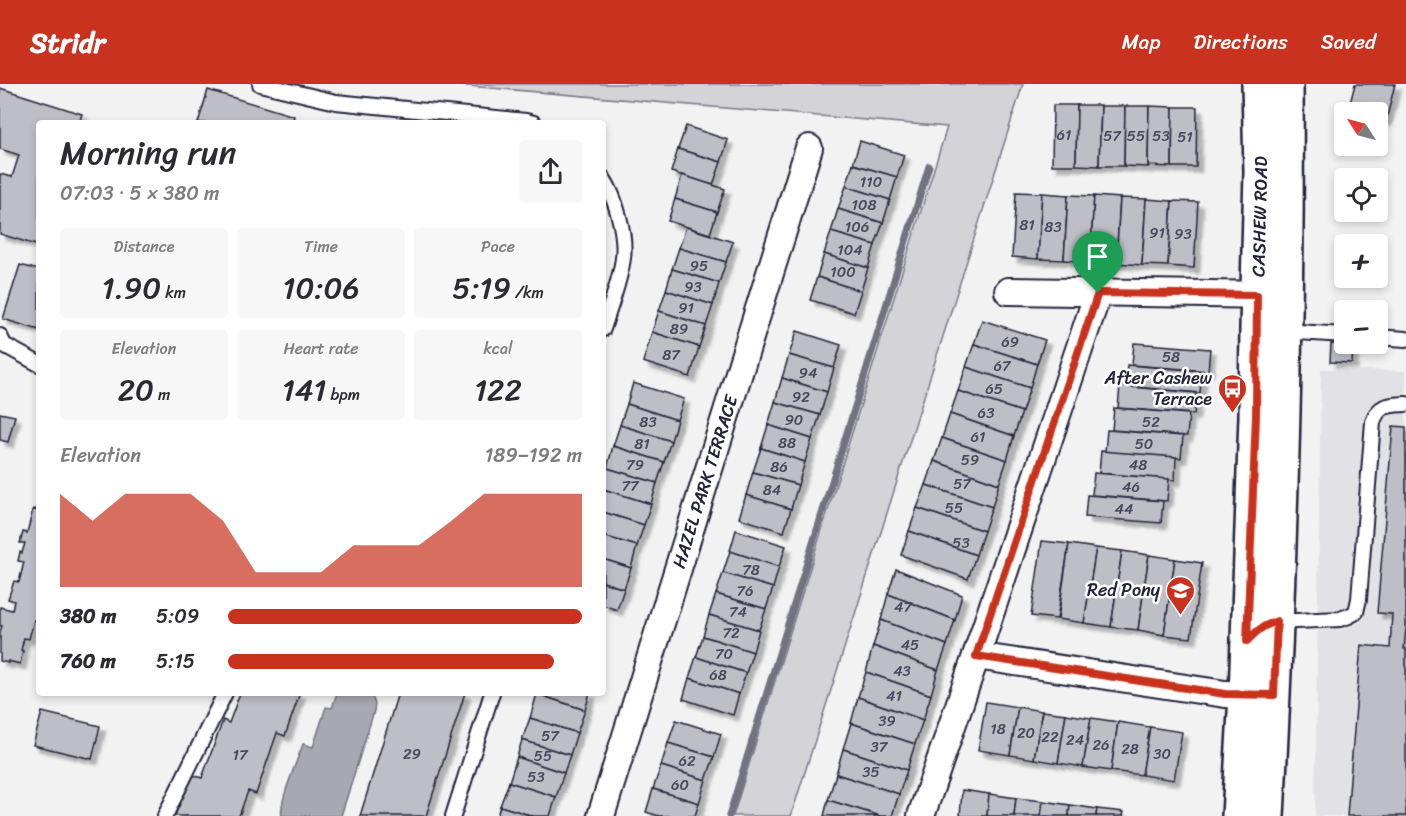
<!DOCTYPE html>
<meta charset="utf-8">
<style>
body{margin:0;font-family:Sriracha,sans-serif;background:#f7f7f7;color:#2b2b33;height:100vh;display:flex;flex-direction:column;font-size:22px;white-space:nowrap}
*{box-sizing:border-box;margin:0}
p{font-size:20px;color:#7c7c81}
.icon{flex:none;width:33px;height:33px;fill:none;stroke:currentColor;stroke-width:2;stroke-linecap:round;stroke-linejoin:round}
.map{position:relative;flex:1;overflow:hidden}
.sheet{position:absolute;left:36px;top:36px;width:570px;height:576px;display:flex;flex-direction:column;background:#fff;border-radius:6px;box-shadow:0 3px 9px #0003}
.sheet>*{flex:none}
.needle{width:39px;rotate:306deg}
.fabs{position:absolute;left:1334px;top:18px;display:grid;gap:12px}
.fabs a{display:grid;place-items:center;width:54px;height:54px;border-radius:6px;background:#fff;box-shadow:0 3px 9px #0003;font-size:30px}
.pin{position:absolute;display:grid;place-items:center;width:51px;height:51px;color:#fff;margin:-62px -26px;border-radius:50% 50% 50% 0;rotate:-45deg;box-shadow:0 0 6px #0007}
.pin .icon{rotate:45deg}
.round{display:grid;place-items:center;flex:none;width:63px;height:63px;border-radius:6px;background:#f7f7f7}
.head{display:flex;align-items:center;justify-content:space-between;height:102px;padding:0 24px}
h1{font-size:33px;font-weight:600;line-height:45px}
.metrics{display:grid;grid-template-columns:repeat(3,1fr);gap:9px;height:102px;padding:6px 24px}
.metrics div{display:grid;align-content:center;border-radius:6px;background:#f7f7f7;text-align:center}
.metrics b{font-size:30px;font-weight:600}
.metrics small{font-size:16px;font-weight:400}
.metrics p{font-size:16px}
.chart{height:168px;padding:12px 24px}
.chart p{display:flex;justify-content:space-between}
.chart svg{width:100%;height:108px;margin-top:6px;fill:#c8321e;opacity:.7}
ul{padding:0 24px;list-style:none;font-size:20px}
li{display:grid;grid-template-columns:96px 72px 1fr;align-items:center;height:45px}
li i{height:15px;border-radius:8px;background:#c8321e}
header{display:flex;align-items:center;gap:36px;box-sizing:border-box;height:84px;padding:0 30px;background:#c8321e;color:#fff}
header strong{font-size:28px}
nav{display:flex;gap:33px;margin-inline-start:auto;font-size:21px}
.map>svg:first-child{display:block}
.built{fill:#e2e2e6}
.green{fill:#d3d3d8;stroke:#7a7a8a;stroke-width:1.5}
.water{fill:#a8a8b2;stroke:#727282;stroke-width:1.5}
.lines{fill:none;stroke-linecap:round;stroke-linejoin:round}
.stream{stroke:#727282;stroke-width:7}
.building{fill:#bebec6;stroke:#22223b;stroke-width:1.5;filter:url(#shadow)}
.service-casing{stroke:#22223b;stroke-width:18}
.minor-casing{stroke:#22223b;stroke-width:30}
.tertiary-casing{stroke:#22223b;stroke-width:38}
.service{stroke:#fff;stroke-width:14}
.minor{stroke:#fff;stroke-width:26}
.tertiary{stroke:#fff;stroke-width:33}
.route-casing{stroke:#fff;stroke-width:12}
.route{stroke:#c8321e;stroke-width:8}
.labels{text-anchor:middle;dominant-baseline:central;stroke-width:5;stroke-linejoin:round;paint-order:stroke}
.number-label{font-size:15px;fill:#49495e}
.street-label{font-size:18px;fill:#22223b;stroke:#fff}
.poi-label{font-size:18px;fill:#22223b;stroke:#fff;text-anchor:end}
</style>
<header>
<strong>Stridr</strong>
<nav><a>Map</a><a>Directions</a><a>Saved</a></nav>
</header>
<div class="map">
<svg width="1406" height="732" viewBox="0 0 1406 732">
<defs>
<filter id="shadow"><feDropShadow dx="5.5" dy="5.5" stdDeviation="1.5" flood-color="#0004"/></filter>
</defs>
<rect width="100%" height="100%" fill="#f2f2f3"/>
<filter id="ink" filterUnits="userSpaceOnUse"><feTurbulence type="fractalNoise" baseFrequency=".0167" numOctaves="2"/><feDisplacementMap in="SourceGraphic" scale="12" xChannelSelector="R" yChannelSelector="G"/><feConvolveMatrix kernelMatrix="1 2 1 2 8 2 1 2 1" color-interpolation-filters="sRGB"/></filter>
<g filter="url(#ink)">
<polygon class="built" points="1321,285 1406,287 1406,732 1315,732"/>
<polygon class="green" points="444,0 1023,0 791,732 733,732 947,43"/>
<path class="water" d="M 337,609 L 371,609 L 375,620 L 374,627 L 341,732 L 282,732 C 278,719 298,675 303,660 L 313,663 L 326,623 L 332,624 Z"/>
<g class="lines">
<polyline class="stream" points="729,732 929,82"/>
</g>
<g class="building">
<polygon points="1355,0 1395,0 1386,37 1380,35 1377,43 1377,28 1356,28 1348,27"/>
<polygon points="0,4 82,30 79,39 39,39 39,162 0,150 0,90 12,93 19,71 0,65"/>
<polygon points="208,6 294,32 292,39 198,39"/>
<polygon points="1053,21 1077,21 1076,81 1052,81"/>
<polygon points="1077,21 1101,21 1099,82 1076,81"/>
<polygon points="1101,22 1125,22 1124,82 1099,82"/>
<polygon points="1125,22 1149,22 1148,83 1124,82"/>
<polygon points="1149,22 1173,23 1172,83 1148,82"/>
<polygon points="1173,23 1197,23 1196,83 1172,83"/>
<polygon points="686,42 728,56 721,78 678,65"/>
<polygon points="860,57 904,71 897,93 853,80"/>
<polygon points="678,65 721,78 713,101 671,88"/>
<polygon points="853,80 897,93 890,116 846,102"/>
<polygon points="682,91 725,105 717,128 675,115"/>
<polygon points="846,102 890,116 883,139 838,125"/>
<polygon points="1016,108 1042,109 1038,175 1012,173"/>
<polygon points="1042,109 1068,111 1064,176 1038,175"/>
<polygon points="1068,111 1094,112 1090,178 1064,176"/>
<polygon points="1094,112 1120,114 1116,179 1090,178"/>
<polygon points="1120,114 1146,115 1142,181 1116,179"/>
<polygon points="675,115 717,128 710,150 668,137"/>
<polygon points="1146,115 1172,117 1168,182 1142,181"/>
<polygon points="1172,117 1198,118 1194,184 1168,182"/>
<polygon points="838,125 883,139 875,161 831,148"/>
<polygon points="686,143 733,158 726,178 679,164"/>
<polygon points="831,148 875,161 868,184 824,170"/>
<polygon points="679,164 726,178 719,199 672,185"/>
<polygon points="824,170 868,184 861,207 817,193"/>
<polygon points="20,181 39,186 39,246 3,235"/>
<polygon points="672,185 719,199 713,221 666,206"/>
<polygon points="817,193 861,207 854,229 810,216"/>
<polygon points="666,206 713,221 706,242 659,227"/>
<polygon points="659,227 706,242 699,263 652,248"/>
<polygon points="982,236 1045,256 1037,280 974,260"/>
<polygon points="797,247 841,261 834,284 789,271"/>
<polygon points="652,248 699,263 690,293 643,278"/>
<polygon points="1134,259 1210,265 1208,287 1132,281"/>
<polygon points="974,260 1037,280 1030,304 966,283"/>
<polygon points="1331,260 1353,261 1352,279 1330,278"/>
<polygon points="789,271 834,284 827,308 782,294"/>
<polygon points="1127,281 1202,287 1200,309 1125,302"/>
<polygon points="966,283 1030,304 1022,328 958,307"/>
<polygon points="782,294 827,308 820,331 775,318"/>
<polygon points="633,299 684,315 677,336 627,320"/>
<polygon points="1120,302 1196,309 1194,330 1118,324"/>
<polygon points="958,307 1022,328 1014,352 950,330"/>
<polygon points="775,318 820,331 812,355 768,341"/>
<polygon points="627,320 677,336 671,357 620,341"/>
<polygon points="1114,324 1189,330 1187,352 1112,346"/>
<polygon points="0,329 15,332 8,358 0,356"/>
<polygon points="950,330 1014,352 1007,376 942,354"/>
<polygon points="620,341 671,357 664,378 613,362"/>
<polygon points="768,341 812,355 805,378 761,364"/>
<polygon points="1393,342 1406,343 1406,544 1404,565 1406,565 1406,732 1347,732 1361,561 1390,564 1392,530 1377,529"/>
<polygon points="1107,346 1183,352 1181,374 1105,368"/>
<polygon points="942,354 1007,376 999,400 934,377"/>
<polygon points="613,362 664,378 657,399 607,384"/>
<polygon points="761,364 805,378 798,401 753,388"/>
<polygon points="1101,367 1176,373 1175,396 1099,389"/>
<polygon points="934,377 999,400 992,423 926,401"/>
<polygon points="607,384 657,399 651,420 603,405 603,394"/>
<polygon points="753,388 798,401 791,425 746,411"/>
<polygon points="1094,389 1169,395 1167,417 1092,411"/>
<polygon points="926,401 992,423 984,447 917,424"/>
<polygon points="603,405 651,420 644,441 603,428"/>
<polygon points="746,411 791,425 784,448 739,434"/>
<polygon points="1087,411 1163,417 1161,439 1085,433"/>
<polygon points="39,416 39,532 37,532 36,536 34,536 29,555 24,554 21,566 23,567 20,580 8,577 8,579 0,577 0,548 2,542 0,542 0,523 12,526 14,517 8,515 14,497 19,498 24,478 18,477 20,468 22,469 25,459 20,459 23,448 27,449 33,425 36,426"/>
<polygon points="917,424 984,447 976,471 909,447"/>
<polygon points="603,428 644,441 637,462 603,452"/>
<polygon points="736,446 786,462 779,483 730,467"/>
<polygon points="909,447 976,471 968,495 901,471"/>
<polygon points="603,452 637,462 631,484 603,475"/>
<polygon points="1042,457 1069,460 1057,535 1031,532"/>
<polygon points="1069,460 1096,464 1084,539 1058,535"/>
<polygon points="1096,464 1122,467 1111,543 1084,539"/>
<polygon points="730,467 779,483 773,504 723,489"/>
<polygon points="1122,467 1149,471 1138,546 1111,543"/>
<polygon points="1149,471 1175,475 1164,551 1138,546"/>
<polygon points="603,475 631,484 624,505 603,498"/>
<polygon points="1175,475 1202,479 1191,554 1164,551"/>
<polygon points="896,485 962,511 955,536 888,510"/>
<polygon points="723,489 773,504 766,525 716,510"/>
<polygon points="603,498 624,505 617,526 603,521"/>
<polygon points="716,510 766,525 759,546 709,531"/>
<polygon points="888,510 955,536 947,561 881,536"/>
<polygon points="709,531 759,546 753,568 703,552"/>
<polygon points="881,536 947,561 938,586 873,562"/>
<polygon points="703,552 753,568 746,589 696,573"/>
<polygon points="873,562 938,586 931,611 866,588"/>
<polygon points="696,573 746,589 739,610 689,594"/>
<polygon points="866,588 931,611 923,636 858,613"/>
<polygon points="689,594 739,610 733,631 683,615"/>
<polygon points="240,609 300,609 285,652 277,649 256,710 248,707 239,732 175,732 190,690 202,694 223,636 229,639"/>
<polygon points="398,609 465,609 426,732 360,732"/>
<polygon points="538,609 590,609 585,626 537,610"/>
<polygon points="537,610 585,626 577,649 530,634"/>
<polygon points="858,613 923,636 915,660 851,639"/>
<polygon points="986,618 1018,623 1010,671 978,666"/>
<polygon points="1018,623 1042,627 1034,675 1010,671"/>
<polygon points="1042,627 1066,630 1058,679 1034,675"/>
<polygon points="42,628 100,642 92,675 33,661"/>
<polygon points="1066,630 1091,634 1083,683 1058,679"/>
<polygon points="530,634 577,649 570,671 522,656"/>
<polygon points="1091,634 1118,638 1111,687 1083,683"/>
<polygon points="676,636 721,650 714,673 668,659"/>
<polygon points="1118,638 1150,643 1142,691 1111,687"/>
<polygon points="851,639 915,660 907,686 843,665"/>
<polygon points="1150,643 1182,648 1174,696 1142,691"/>
<polygon points="522,656 570,671 564,689 517,673"/>
<polygon points="668,659 714,673 706,696 661,682"/>
<polygon points="843,665 907,686 899,710 836,690"/>
<polygon points="517,673 564,689 556,713 509,698"/>
<polygon points="661,682 706,696 699,719 653,705"/>
<polygon points="836,690 899,710 892,732 880,732 828,716"/>
<polygon points="509,698 556,713 550,732 533,732 500,722"/>
<polygon points="653,705 699,719 695,732 659,732 646,728"/>
<polygon points="962,706 989,710 987,732 960,732"/>
<polygon points="989,710 1016,714 1014,732 987,732"/>
<polygon points="1016,714 1043,717 1041,732 1014,732"/>
<polygon points="828,716 880,732 824,732"/>
<polygon points="1043,717 1070,721 1069,732 1041,732"/>
<polygon points="1070,721 1097,725 1096,732 1069,732"/>
<polygon points="500,722 533,732 497,732"/>
<polygon points="1097,725 1124,728 1123,732 1096,732"/>
</g>
<g class="lines">
<defs>
<g id="service">
<polyline points="260,0 336,18 526,37 534,39"/>
<path d="M 603,94 C 616,114 626,150 623,174 C 620,198 610,222 603,245"/>
<polyline points="1283,247 1344,251"/>
<polyline points="0,252 4,261 39,280"/>
<polyline points="1377,253 1406,255"/>
<path d="M 1275,538 L 1340,535 L 1349,532 L 1356,528 L 1359,515 L 1373,338 C 1379,320 1389,321 1406,320"/>
<polyline points="165,732 225,609"/>
<polyline points="453,732 492,609"/>
</g>
<g id="minor">
<polyline points="1008,207 1274,211"/>
<polyline points="976,572 1225,610 1264,611"/>
<path id="s1" d="M 601,732 L 809,64"/>
<polyline points="921,732 976,572 1098,209"/>
</g>
<g id="tertiary">
<path id="s2" d="M 1239,732 L 1246,611 L 1256,332 L 1257,244 L 1261,88 L 1259,0"/>
<path d="M 1267,732 C 1280,488 1288,244 1286,0"/>
</g>
</defs>
<use href="#service" class="service-casing"/>
<use href="#minor" class="minor-casing"/>
<use href="#tertiary" class="tertiary-casing"/>
<use href="#service" class="service"/>
<use href="#minor" class="minor"/>
<use href="#tertiary" class="tertiary"/>
</g>
</g>
<g class="lines" filter="url(#ink)">
<defs>
<path id="route" d="M 1098,209 L 1257,211 L 1256,332 L 1247,557 C 1258,546 1262,542 1277,537 L 1274,611 L 1225,610 L 976,572 Z"/>
</defs>
<use href="#route" class="route-casing"/>
<use href="#route" class="route"/>
</g>
<defs>
<symbol id="bus-pin" viewBox="-11 -11 22 30"><path d="M0 17L-7.5 6A9.5 9.5 0 1 1 7.5 6Z" fill="#c8321e" stroke="#fff"/><path d="M-5-6H5V4H4V6H2V4H-2V6H-4V4H-5ZM-3.5-4V0h7V-4ZM-3.5 1.2v1.5H-2V1.2ZM2 1.2v1.5H3.5V1.2Z" fill="#fff"/></symbol>
<symbol id="school-pin" viewBox="-11 -11 22 30"><path d="M0 17L-7.5 6A9.5 9.5 0 1 1 7.5 6Z" fill="#c8321e" stroke="#fff"/><path d="M0-5L7-2L0 1L-7-2ZM-4 1L0 2.5L4 1V4Q0 6-4 4Z" fill="#fff"/></symbol>
</defs>
<g fill-rule="evenodd">
<use href="#bus-pin" x="1216" y="288" width="33" height="45"/>
<use href="#school-pin" x="1164" y="490" width="33" height="45"/>
</g>
<g class="labels">
<g class="number-label">
<text x="1064" y="51">61</text>
<text x="1112" y="52">57</text>
<text x="1136" y="52">55</text>
<text x="1161" y="52">53</text>
<text x="1185" y="53">51</text>
<text x="871" y="98">110</text>
<text x="864" y="121">108</text>
<text x="1027" y="141">81</text>
<text x="857" y="143">106</text>
<text x="1053" y="143">83</text>
<text x="1157" y="149">91</text>
<text x="1183" y="150">93</text>
<text x="850" y="166">104</text>
<text x="699" y="182">95</text>
<text x="843" y="188">100</text>
<text x="693" y="203">93</text>
<text x="686" y="224">91</text>
<text x="679" y="245">89</text>
<text x="1010" y="258">69</text>
<text x="671" y="271">87</text>
<text x="1171" y="273">58</text>
<text x="1002" y="282">67</text>
<text x="808" y="289">94</text>
<text x="994" y="305">65</text>
<text x="801" y="313">92</text>
<text x="986" y="329">63</text>
<text x="794" y="336">90</text>
<text x="648" y="338">83</text>
<text x="1151" y="338">52</text>
<text x="978" y="353">61</text>
<text x="787" y="359">88</text>
<text x="642" y="360">81</text>
<text x="1144" y="360">50</text>
<text x="970" y="376">59</text>
<text x="635" y="381">79</text>
<text x="1138" y="381">48</text>
<text x="779" y="383">86</text>
<text x="962" y="400">57</text>
<text x="630" y="402">77</text>
<text x="1131" y="403">46</text>
<text x="772" y="406">84</text>
<text x="954" y="424">55</text>
<text x="1124" y="425">44</text>
<text x="961" y="459">53</text>
<text x="751" y="486">78</text>
<text x="745" y="507">76</text>
<text x="903" y="523">47</text>
<text x="738" y="528">74</text>
<text x="731" y="549">72</text>
<text x="910" y="561">45</text>
<text x="724" y="570">70</text>
<text x="902" y="587">43</text>
<text x="718" y="591">68</text>
<text x="894" y="612">41</text>
<text x="887" y="637">39</text>
<text x="998" y="645">18</text>
<text x="1026" y="649">20</text>
<text x="550" y="652">57</text>
<text x="1050" y="653">22</text>
<text x="1075" y="656">24</text>
<text x="1101" y="661">26</text>
<text x="879" y="663">37</text>
<text x="1130" y="665">28</text>
<text x="412" y="670">29</text>
<text x="1162" y="670">30</text>
<text x="240" y="671">17</text>
<text x="543" y="672">55</text>
<text x="687" y="677">62</text>
<text x="871" y="688">35</text>
<text x="536" y="693">53</text>
<text x="680" y="701">60</text>
</g>
<g class="street-label">
<text stroke="none"><textPath href="#s2" startOffset="600">CASHEW ROAD</textPath></text>
<text stroke="none"><textPath href="#s1" startOffset="350">HAZEL PARK TERRACE</textPath></text>
</g>
<g class="poi-label">
<text x="1212" y="294">After Cashew<tspan x="1212" dy="21">Terrace</tspan></text>
<text x="1160" y="506">Red Pony</text>
</g>
</g>
</svg>
<div class="fabs">
<a><svg class="needle" viewBox="-14 -14 28 28"><path d="M0-13l5 13h-10z" fill="#e53935"/><path d="M0 13l5-13h-10z" fill="#7c7c81"/></svg></a>
<a><svg class="icon" aria-label="locate" viewBox="0 0 24 24"><circle cx="12" cy="12" r="6"/><path d="M12 2v4M12 18v4M2 12h4M18 12h4"/></svg></a>
<a>+</a>
<a>−</a>
</div>
<div class="pin" style="left:1098px;top:209px;background:#1e9e55"><svg class="icon" aria-label="arrive" viewBox="0 0 24 24"><path d="M6 21V4h12l-3 4 3 4H6"/></svg></div>
<section class="sheet">
<div class="head"><div><h1>Morning run</h1><p>07:03 · 5 × 380 m</p></div><a class="round"><svg class="icon" aria-label="share" viewBox="0 0 24 24"><path d="M12 15V3M7 8l5-5 5 5M5 13v7h14v-7"/></svg></a></div>
<div class="metrics">
<div><p>Distance</p><b>1.90<small> km</small></b></div>
<div><p>Time</p><b>10:06</b></div>
<div><p>Pace</p><b>5:19<small> /km</small></b></div>
</div>
<div class="metrics">
<div><p>Elevation</p><b>20<small> m</small></b></div>
<div><p>Heart rate</p><b>141<small> bpm</small></b></div>
<div><p>kcal</p><b>122</b></div>
</div>
<div class="chart"><p><span>Elevation</span>189–192 m</p>
<svg viewBox="0 0 160 44" preserveAspectRatio="none"><path d="M0 44V6L10 17L20 6L30 6L40 6L50 17L60 38L70 38L80 38L90 27L100 27L110 27L120 17L130 6L140 6L150 6L160 6V44z"/></svg>
</div>
<ul>
<li><b>380 m</b>5:09<i style="width:100%"></i></li>
<li><b>760 m</b>5:15<i style="width:92%"></i></li>
</ul>
</section>
</div>
